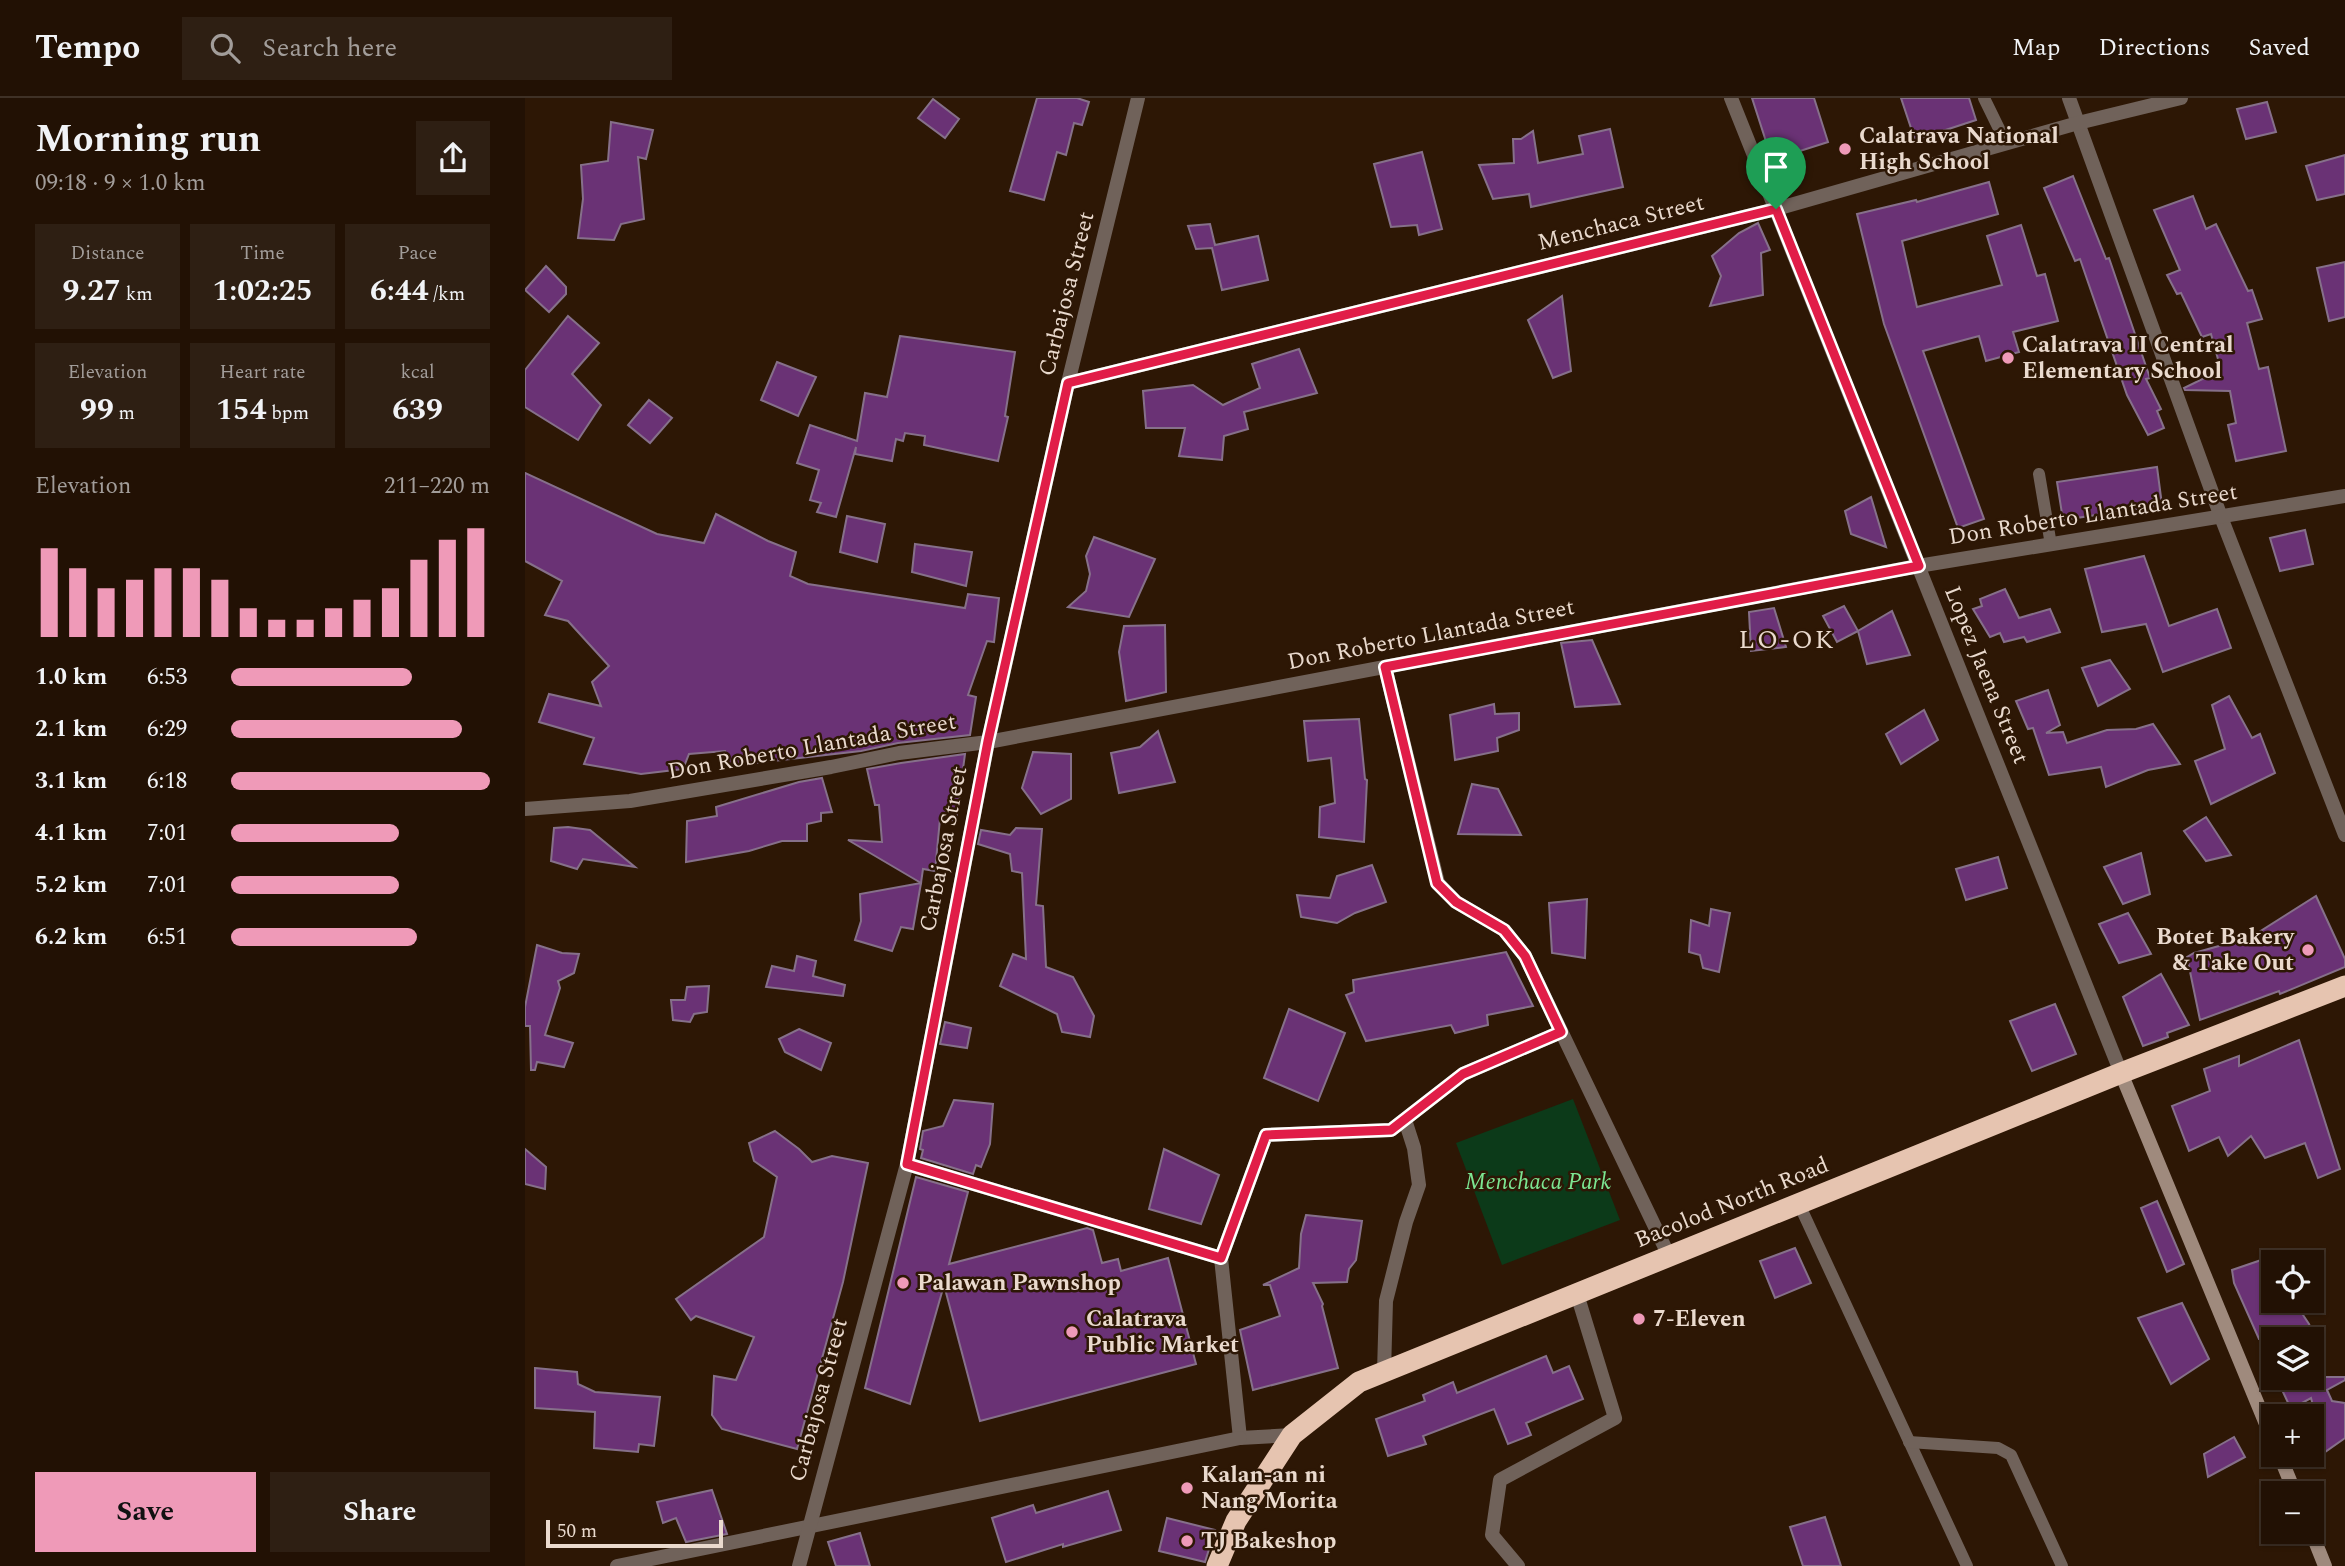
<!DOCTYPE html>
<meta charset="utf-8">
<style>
body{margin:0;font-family:Spectral,serif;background:#2e1f13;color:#f1f3f6;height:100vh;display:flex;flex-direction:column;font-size:26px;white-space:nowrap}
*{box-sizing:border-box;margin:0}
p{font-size:23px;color:#a29d9a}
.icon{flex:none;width:38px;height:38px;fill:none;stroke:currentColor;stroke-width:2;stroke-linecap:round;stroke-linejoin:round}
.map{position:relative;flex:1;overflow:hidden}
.sheet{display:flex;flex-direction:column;background:#221104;width:525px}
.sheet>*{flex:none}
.fabs{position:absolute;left:1736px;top:1152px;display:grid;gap:14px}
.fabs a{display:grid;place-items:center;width:63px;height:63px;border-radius:0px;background:#221104;box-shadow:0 2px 5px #0004,0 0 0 2px #3f3126;font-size:35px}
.scale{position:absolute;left:21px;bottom:18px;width:177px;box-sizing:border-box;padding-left:7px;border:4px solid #eadace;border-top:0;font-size:19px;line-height:24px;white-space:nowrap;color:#eadace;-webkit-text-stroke:5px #2d1705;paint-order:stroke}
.pin{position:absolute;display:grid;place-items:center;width:60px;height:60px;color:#fff;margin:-72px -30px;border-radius:50% 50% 50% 0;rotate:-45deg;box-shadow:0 0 7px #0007}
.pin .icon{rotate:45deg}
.round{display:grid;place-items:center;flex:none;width:74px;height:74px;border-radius:0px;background:#2e1f13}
.summary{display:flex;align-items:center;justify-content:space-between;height:119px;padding:0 35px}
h1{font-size:38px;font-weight:700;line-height:52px}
.stats{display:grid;grid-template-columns:repeat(3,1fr);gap:10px;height:119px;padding:7px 35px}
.stats div{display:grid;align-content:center;border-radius:0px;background:#2e1f13;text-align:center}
.stats b{font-size:30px;font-weight:700}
.stats small{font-size:19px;font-weight:400}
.stats p{font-size:19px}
.chart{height:196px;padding:14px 35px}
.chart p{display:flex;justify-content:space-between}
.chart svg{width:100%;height:126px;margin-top:7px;stroke:#ef9ab8;stroke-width:6}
.cta{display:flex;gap:14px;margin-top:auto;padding:14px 35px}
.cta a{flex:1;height:80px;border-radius:0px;background:#ef9ab8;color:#111;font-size:28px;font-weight:700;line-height:80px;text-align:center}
.cta a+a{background:#2e1f13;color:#f1f3f6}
ul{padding:0 35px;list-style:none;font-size:23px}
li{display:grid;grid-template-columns:112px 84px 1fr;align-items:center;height:52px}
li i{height:18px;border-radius:9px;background:#ef9ab8}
header{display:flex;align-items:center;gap:42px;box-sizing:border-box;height:98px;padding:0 35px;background:#221104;border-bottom:2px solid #3f3126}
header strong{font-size:33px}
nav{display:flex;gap:38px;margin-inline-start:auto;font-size:24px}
.search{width:490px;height:63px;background:#2e1f13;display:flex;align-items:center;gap:18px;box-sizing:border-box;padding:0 24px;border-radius:0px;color:#a29d9a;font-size:26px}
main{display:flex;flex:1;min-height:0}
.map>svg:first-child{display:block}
.green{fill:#0c3a19}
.building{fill:#6a3275;stroke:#86708a;stroke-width:2}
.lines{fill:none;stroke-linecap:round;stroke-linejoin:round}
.lane{stroke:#70625a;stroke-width:12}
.street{stroke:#70625a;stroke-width:14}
.secondary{stroke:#9f8a7d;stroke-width:14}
.highway{stroke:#e6c4b0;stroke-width:21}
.route-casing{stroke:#fff;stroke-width:14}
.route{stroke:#e11d48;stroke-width:9}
.poi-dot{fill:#ef9ab8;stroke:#2d1705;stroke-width:2.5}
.labels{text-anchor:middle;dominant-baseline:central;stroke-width:5;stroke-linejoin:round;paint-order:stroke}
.poi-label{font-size:23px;font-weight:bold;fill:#eadace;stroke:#2d1705;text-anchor:start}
.street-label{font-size:23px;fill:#eadace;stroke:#2d1705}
.park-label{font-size:23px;font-style:italic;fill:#7ce692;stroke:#2d1705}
.quarter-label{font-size:26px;letter-spacing:2px;fill:#eadace;stroke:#2d1705}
</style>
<header>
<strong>Tempo</strong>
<div class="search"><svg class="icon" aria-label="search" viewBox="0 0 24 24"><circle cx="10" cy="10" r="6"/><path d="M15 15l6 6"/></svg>Search here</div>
<nav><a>Map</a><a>Directions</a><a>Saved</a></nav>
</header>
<main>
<section class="sheet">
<div class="summary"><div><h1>Morning run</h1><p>09:18 · 9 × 1.0 km</p></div><a class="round"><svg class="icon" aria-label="share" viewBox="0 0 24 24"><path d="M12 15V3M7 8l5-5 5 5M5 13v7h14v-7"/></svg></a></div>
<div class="stats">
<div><p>Distance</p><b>9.27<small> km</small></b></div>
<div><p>Time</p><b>1:02:25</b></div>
<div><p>Pace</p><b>6:44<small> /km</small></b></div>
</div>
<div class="stats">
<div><p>Elevation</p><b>99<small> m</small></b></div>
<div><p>Heart rate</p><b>154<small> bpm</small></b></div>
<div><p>kcal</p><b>639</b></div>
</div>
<div class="chart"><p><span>Elevation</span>211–220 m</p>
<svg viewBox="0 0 160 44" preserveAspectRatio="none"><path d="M5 44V13M15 44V20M25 44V27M35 44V24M45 44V20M55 44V20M65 44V24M75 44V34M85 44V38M95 44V38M105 44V34M115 44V31M125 44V27M135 44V17M145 44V10M155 44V6"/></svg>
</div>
<ul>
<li><b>1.0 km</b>6:53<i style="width:70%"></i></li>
<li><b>2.1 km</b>6:29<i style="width:89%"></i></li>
<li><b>3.1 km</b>6:18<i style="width:100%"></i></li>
<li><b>4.1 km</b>7:01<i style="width:65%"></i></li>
<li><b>5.2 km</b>7:01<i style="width:65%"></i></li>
<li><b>6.2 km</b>6:51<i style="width:72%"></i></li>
</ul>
<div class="cta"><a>Save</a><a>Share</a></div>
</section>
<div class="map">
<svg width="1820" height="1468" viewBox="0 0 1820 1468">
<rect width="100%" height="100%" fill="#2d1705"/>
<polygon class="green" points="1048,1001 1095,1122 977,1167 931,1045"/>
<g class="building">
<polygon points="512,0 552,0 564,4 557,27 549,25 541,57 532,54 519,102 485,93"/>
<polygon points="1227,0 1289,0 1303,44 1247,62"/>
<polygon points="1376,0 1444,0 1451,22 1390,42"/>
<polygon points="408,1 434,21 420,40 393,20"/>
<polygon points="1742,4 1751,34 1721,41 1712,11"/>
<polygon points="86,24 128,32 121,61 113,59 119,121 96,126 89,142 53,140 58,101 56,67 83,63"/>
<polygon points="1085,31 1098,89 1006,109 1004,96 968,101 954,67 989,65 988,41 996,41 1008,33 1013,65 1058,56 1054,38"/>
<polygon points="897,54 917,131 894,137 892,127 866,129 849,66"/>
<polygon points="1820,57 1820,96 1792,102 1781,68"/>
<polygon points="1548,78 1581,161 1584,160 1625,280 1621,281 1636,311 1632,313 1639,330 1623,337 1602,297 1555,161 1550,163 1519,90"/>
<polygon points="1464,84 1473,116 1377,143 1392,209 1477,187 1462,138 1496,127 1512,178 1520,176 1533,223 1488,234 1494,254 1461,263 1454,238 1398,253 1459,421 1433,430 1359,226 1332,116 1391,102 1392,104"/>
<polygon points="1668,98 1681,131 1691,126 1723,193 1727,192 1737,221 1722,225 1734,271 1743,269 1761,353 1711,363 1703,327 1711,325 1705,293 1660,292 1659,290 1696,272 1686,236 1677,239 1656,195 1652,196 1642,177 1655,172 1629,112"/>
<polygon points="1233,125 1245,152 1236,155 1238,197 1185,208 1196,178 1187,158 1214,135"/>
<polygon points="685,126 690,147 733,138 743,182 697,192 687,150 671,151 663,128"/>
<polygon points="1820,164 1820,219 1804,223 1792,170"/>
<polygon points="21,168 41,189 41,196 24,214 0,192"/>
<polygon points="1037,198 1046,273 1028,280 1003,222"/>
<polygon points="43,218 74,245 47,276 76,307 53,342 0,309 0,272"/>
<polygon points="375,238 490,254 480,318 483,319 473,363 399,347 400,338 380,335 378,343 371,341 367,363 330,356 331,349 311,419 292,414 296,405 285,402 294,372 272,365 285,327 332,343 340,295 362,299"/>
<polygon points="774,251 792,295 719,314 723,331 699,338 697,362 654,358 660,330 621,330 618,293 668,287 698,307 735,290 727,266"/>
<polygon points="252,264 291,279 273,318 236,302"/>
<polygon points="124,302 147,320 125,345 103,327"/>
<polygon points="1632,369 1637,407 1538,422 1532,384"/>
<polygon points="0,375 132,436 179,445 191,416 243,443 271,454 265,478 283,486 440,510 443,496 474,500 469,544 462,543 443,597 451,599 445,637 373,645 336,653 204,668 200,653 164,656 158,671 116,676 59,666 69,640 14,624 24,596 76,608 67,584 84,568 43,523 20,517 37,483 0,463"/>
<polygon points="1346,399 1361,449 1326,436 1320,413"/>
<polygon points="322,418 360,426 352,464 315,454"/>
<polygon points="1780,432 1788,466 1755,473 1745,440"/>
<polygon points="569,439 630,461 604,519 543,509 561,493 565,476 561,458"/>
<polygon points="390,446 447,454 441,488 387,474"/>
<polygon points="1619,458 1644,528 1692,511 1706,550 1638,574 1621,526 1577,534 1560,471"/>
<polygon points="1480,491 1494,520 1525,511 1535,534 1502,544 1499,539 1479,544 1475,535 1465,539 1448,511 1457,508 1455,501"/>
<polygon points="1319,508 1333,533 1312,544 1298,518"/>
<polygon points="1249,510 1261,549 1226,553 1224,514"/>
<polygon points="1367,513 1385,557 1342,566 1333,533"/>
<polygon points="640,527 641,594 601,603 594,554 599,528"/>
<polygon points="1067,542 1095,606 1050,609 1036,545"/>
<polygon points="1585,562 1605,591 1573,608 1557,570"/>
<polygon points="1523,592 1535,627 1521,635 1538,634 1542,645 1582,632 1611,631 1628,626 1655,666 1623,672 1581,689 1576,669 1524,677 1508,630 1503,631 1491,603"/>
<polygon points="1704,598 1727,640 1735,636 1750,675 1686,706 1670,663 1700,651 1687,607"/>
<polygon points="969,606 970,616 994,615 994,632 972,640 973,653 930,662 925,617"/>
<polygon points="1399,612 1413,642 1376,666 1361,636"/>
<polygon points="834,621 840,681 842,682 839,744 794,739 795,709 810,705 806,660 783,663 779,623"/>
<polygon points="633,633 650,684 594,695 586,655 615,649"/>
<polygon points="508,654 546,656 546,701 516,716 497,690"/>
<polygon points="440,656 431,723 415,721 410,773 398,771 396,785 323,742 357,744 354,707 350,707 342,671 376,665"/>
<polygon points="297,680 307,714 296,715 296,723 282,726 282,743 257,743 224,753 161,764 162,723 192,718 191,709 274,684"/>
<polygon points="947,686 973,691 996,737 933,736"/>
<polygon points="1681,719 1706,757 1681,763 1659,733"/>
<polygon points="43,729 65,732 110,769 58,761 52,771 26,763 29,730"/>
<polygon points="491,730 517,731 511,807 518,808 521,869 548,879 569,918 565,939 537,934 532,916 475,888 488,856 501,861 497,775 487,773 485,756 453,746 456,732 485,737"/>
<polygon points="1616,755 1625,796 1598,806 1579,769"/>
<polygon points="1473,759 1482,790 1441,802 1431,771"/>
<polygon points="847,767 861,804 830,815 812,825 776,819 772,797 805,800 812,778"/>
<polygon points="396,785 388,831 376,829 367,853 330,842 336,823 335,796"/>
<polygon points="1791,798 1820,861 1820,869 1755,896 1754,893 1675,922 1662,859 1669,855 1726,839"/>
<polygon points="1062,801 1060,860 1027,855 1024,805"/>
<polygon points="1186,811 1205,815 1194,874 1178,870 1175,857 1164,854 1166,822 1184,828"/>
<polygon points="1603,815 1626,856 1594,865 1574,826"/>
<polygon points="12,847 37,855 54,856 49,875 33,883 35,890 20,937 48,945 39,969 12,964 10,972 6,972 5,928 0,928 0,909"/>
<polygon points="981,854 1008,908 962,917 963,927 930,935 926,927 841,943 821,897 829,894 828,882"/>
<polygon points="272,858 291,863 288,878 320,887 318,898 241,889 247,868 269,873"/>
<polygon points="1636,876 1664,927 1642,935 1643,939 1618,948 1598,899"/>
<polygon points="184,888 182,914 169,916 165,924 148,922 146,902 160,902 162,889"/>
<polygon points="1530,906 1551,956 1507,973 1485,923"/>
<polygon points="764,911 820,935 793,1003 739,980"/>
<polygon points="420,924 446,930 442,950 415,946"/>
<polygon points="274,931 306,945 296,972 260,954 254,941"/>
<polygon points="1774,942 1815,1071 1793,1080 1780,1045 1740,1060 1726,1038 1703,1058 1694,1039 1664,1053 1647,1008 1685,993 1679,971 1714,958 1714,968"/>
<polygon points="429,1002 468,1006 465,1046 456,1069 451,1067 448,1076 396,1060 398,1052 395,1051 398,1033 418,1028"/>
<polygon points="250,1033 274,1051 287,1064 307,1058 343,1065 318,1184 272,1351 197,1331 187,1317 189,1278 211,1282 229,1239 171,1218 166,1222 151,1201 239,1139 252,1079 229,1063 224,1045"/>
<polygon points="0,1051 21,1069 20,1091 0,1086"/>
<polygon points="639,1051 694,1077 676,1126 624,1111"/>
<polygon points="391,1079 443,1094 424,1166 562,1130 568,1132 577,1165 593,1161 596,1173 643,1160 671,1266 455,1323 419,1187 385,1306 340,1290"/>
<polygon points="1632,1103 1659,1166 1642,1174 1616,1110"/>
<polygon points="781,1117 837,1123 831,1162 824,1171 822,1184 788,1185 798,1206 797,1208 813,1270 728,1292 715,1232 755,1218 745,1187 738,1187 774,1170 776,1136"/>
<polygon points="1270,1150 1286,1185 1250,1200 1235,1163"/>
<polygon points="1748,1158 1748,1202 1768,1202 1784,1226 1790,1241 1734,1241 1709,1185 1707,1172"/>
<polygon points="1657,1205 1684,1261 1646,1286 1613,1220"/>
<polygon points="1021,1258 1028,1275 1044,1268 1058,1301 1001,1325 1006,1337 983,1346 969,1311 898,1338 901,1346 863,1358 851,1321 900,1303 898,1297 928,1284 932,1295"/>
<polygon points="1787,1258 1796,1279 1820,1279 1820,1282 1802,1292 1807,1303 1820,1305 1820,1340 1800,1354 1786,1300 1766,1311 1751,1279 1787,1279"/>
<polygon points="10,1270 52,1274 53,1286 70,1294 135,1299 129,1348 114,1346 113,1354 69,1350 70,1314 10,1310"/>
<polygon points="1709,1339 1720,1359 1683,1379 1679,1356"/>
<polygon points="187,1392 202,1436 161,1444 151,1420 138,1425 132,1404"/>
<polygon points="583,1393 596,1432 538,1449 538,1446 481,1464 467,1420 508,1407 511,1415"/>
<polygon points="1300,1419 1316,1468 1278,1468 1265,1429"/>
<polygon points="642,1420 690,1432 680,1464 634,1453"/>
<polygon points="335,1435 345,1468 311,1468 303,1444"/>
</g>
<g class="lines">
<g class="lane">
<polyline points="1459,0 1481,45"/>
<polyline points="1514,376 1526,447"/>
<polyline points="1274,1106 1442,1468"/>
<polyline points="1384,1344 1473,1350 1486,1357 1537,1468"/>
</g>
<g class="street">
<polyline points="1206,0 1596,975"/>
<polyline points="1544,0 1696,419 1820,737"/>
<polyline points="543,285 1251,111 1553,25 1656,0"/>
<polyline points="860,569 913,785 931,804 979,832 1000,858 1144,1158"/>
<polyline points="0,711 105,703 306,669 374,655 463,644 1393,468 1820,398"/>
<polyline points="382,1066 696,1160 715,1340 767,1337"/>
<polyline points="696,1160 741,1037 866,1032 938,976 1036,934"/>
<polyline points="859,1274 861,1203 881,1124 894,1087 889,1050 880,1022"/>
<polyline points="92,1468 715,1340"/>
<polyline points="274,1468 382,1066 463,644 543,285 613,0"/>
<polyline points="993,1468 967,1437 975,1382 1090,1320 1052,1196"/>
</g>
<g class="secondary">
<polyline points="1596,975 1748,1343"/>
<polyline points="1754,1356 1770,1395"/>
<polyline points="1786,1433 1800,1468"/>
</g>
<polyline class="highway" points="692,1468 711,1423 767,1337 834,1284 1596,975 1820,888"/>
</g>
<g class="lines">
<defs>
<polygon id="route" points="1251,111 1394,468 860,569 912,785 931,804 979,832 1000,858 1036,934 938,976 866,1032 741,1037 696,1160 382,1066 463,643 543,285"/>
</defs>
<use href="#route" class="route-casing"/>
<use href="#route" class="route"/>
</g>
<g class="poi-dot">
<circle cx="1320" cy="51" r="7"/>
<circle cx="1483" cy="260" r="7"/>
<circle cx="1783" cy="852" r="7"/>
<circle cx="378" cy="1185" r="7"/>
<circle cx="1114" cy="1221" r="7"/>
<circle cx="547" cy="1234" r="7"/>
<circle cx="662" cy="1390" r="7"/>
<circle cx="662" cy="1443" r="7"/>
</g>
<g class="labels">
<g class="poi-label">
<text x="1334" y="38">Calatrava National<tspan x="1334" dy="26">High School</tspan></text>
<text x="1497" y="247">Calatrava II Central<tspan x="1497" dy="26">Elementary School</tspan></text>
<text x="1769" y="839" text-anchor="end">Botet Bakery<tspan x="1769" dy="26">&amp; Take Out</tspan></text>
<text x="392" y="1185">Palawan Pawnshop</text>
<text x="561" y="1221">Calatrava<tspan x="561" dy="26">Public Market</tspan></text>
<text x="1128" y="1221">7-Eleven</text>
<text x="676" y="1377">Kalan-an ni<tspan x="676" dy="26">Nang Morita</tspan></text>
<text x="676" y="1443">TJ Bakeshop</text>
</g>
<g class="street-label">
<text transform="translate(1096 125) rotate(-14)">Menchaca Street</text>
<text transform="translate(542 196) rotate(-76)">Carbajosa Street</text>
<text transform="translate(1568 417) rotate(-9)">Don Roberto Llantada Street</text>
<text transform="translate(906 537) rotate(-11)">Don Roberto Llantada Street</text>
<text transform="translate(1461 577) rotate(68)">Lopez Jaena Street</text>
<text transform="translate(287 649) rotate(-10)">Don Roberto Llantada Street</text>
<text transform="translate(419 751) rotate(-79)">Carbajosa Street</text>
<text transform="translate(1207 1105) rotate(-22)">Bacolod North Road</text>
<text transform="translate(294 1302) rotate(-75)">Carbajosa Street</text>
</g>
<g class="park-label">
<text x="1013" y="1084">Menchaca Park</text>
</g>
<g class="quarter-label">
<text x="1262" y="542">LO-OK</text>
</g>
</g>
</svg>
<div class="fabs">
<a><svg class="icon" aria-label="locate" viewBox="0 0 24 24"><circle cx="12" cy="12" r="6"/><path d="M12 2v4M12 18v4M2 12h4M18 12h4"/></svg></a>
<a><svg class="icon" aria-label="layers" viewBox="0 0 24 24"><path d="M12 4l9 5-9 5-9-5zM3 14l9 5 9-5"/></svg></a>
<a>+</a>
<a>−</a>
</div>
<div class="scale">50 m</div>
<div class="pin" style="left:1251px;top:111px;background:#1e9e55"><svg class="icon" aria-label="arrive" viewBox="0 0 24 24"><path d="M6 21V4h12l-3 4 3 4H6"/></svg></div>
</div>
</main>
